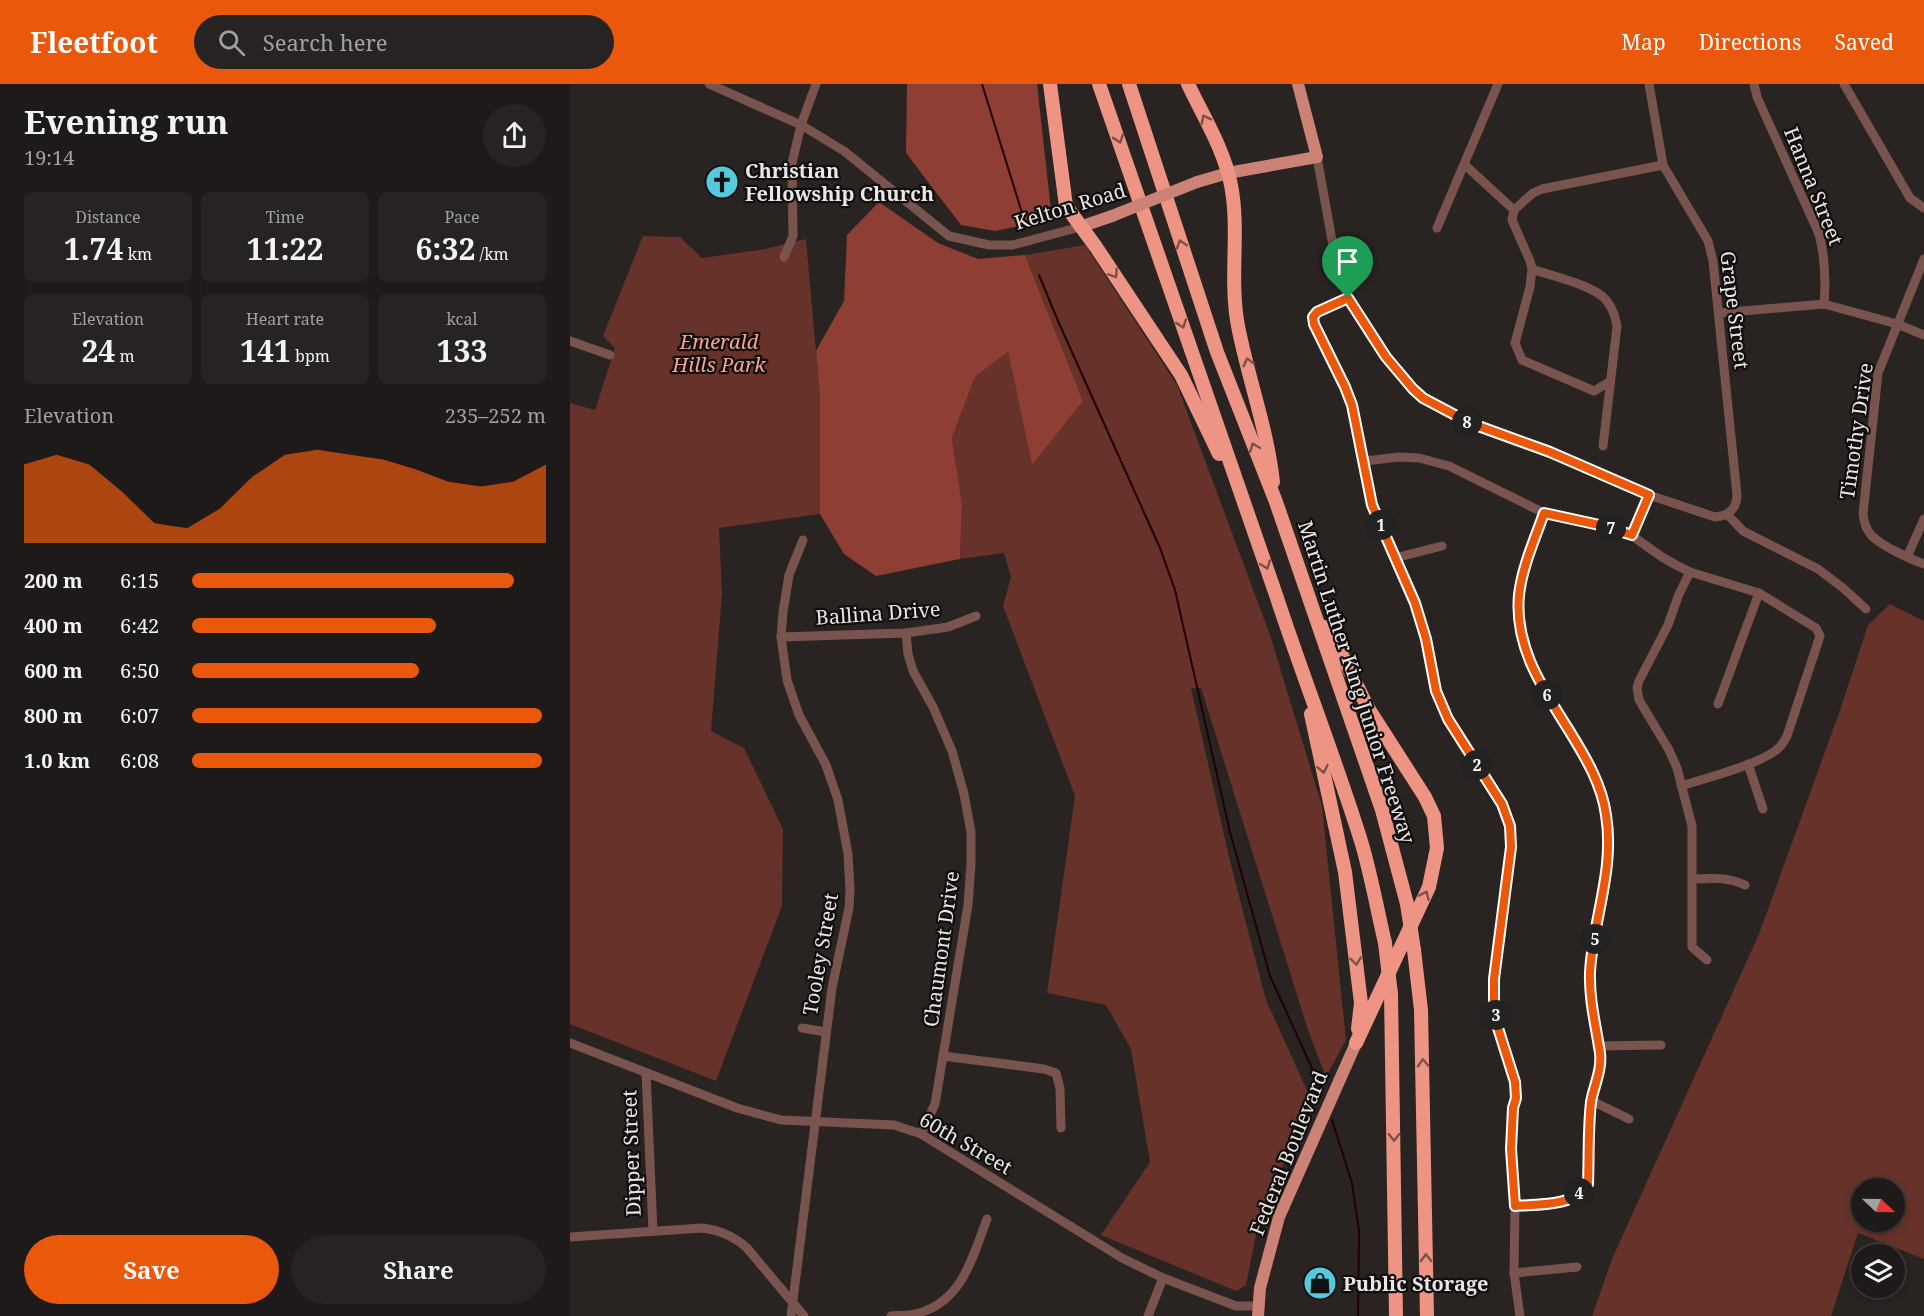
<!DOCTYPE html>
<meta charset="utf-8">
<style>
body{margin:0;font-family:"Noto Serif",serif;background:#272323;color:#f1f3f6;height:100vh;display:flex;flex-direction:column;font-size:22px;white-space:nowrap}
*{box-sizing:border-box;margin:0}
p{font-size:20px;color:#a1a1a2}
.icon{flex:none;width:33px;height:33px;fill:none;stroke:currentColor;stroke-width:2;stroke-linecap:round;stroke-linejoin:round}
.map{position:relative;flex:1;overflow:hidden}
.sheet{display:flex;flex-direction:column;background:#1f1a1a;width:570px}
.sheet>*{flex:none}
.needle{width:39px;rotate:112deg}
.fabs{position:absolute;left:1281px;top:1094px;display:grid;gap:12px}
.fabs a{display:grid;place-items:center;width:54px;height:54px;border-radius:50%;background:#1f1a1a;box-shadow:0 3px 9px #0003,0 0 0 2px #3c3839;font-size:30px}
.pin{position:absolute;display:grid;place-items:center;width:51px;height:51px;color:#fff;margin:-62px -26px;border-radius:50% 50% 50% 0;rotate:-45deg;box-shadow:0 0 6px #0007}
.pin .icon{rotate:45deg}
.km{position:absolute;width:30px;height:30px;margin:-15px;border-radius:50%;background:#222;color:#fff;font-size:16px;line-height:30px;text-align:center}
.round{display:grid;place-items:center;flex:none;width:63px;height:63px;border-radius:32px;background:#272323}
.headline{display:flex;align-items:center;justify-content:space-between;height:102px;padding:0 24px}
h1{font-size:33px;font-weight:700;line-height:45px}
.metrics{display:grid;grid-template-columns:repeat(3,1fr);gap:9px;height:102px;padding:6px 24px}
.metrics div{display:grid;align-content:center;border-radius:9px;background:#272323;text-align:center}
.metrics b{font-size:30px;font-weight:700}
.metrics small{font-size:16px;font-weight:400}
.metrics p{font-size:16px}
.chart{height:168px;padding:12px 24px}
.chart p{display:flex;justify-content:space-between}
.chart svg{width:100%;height:108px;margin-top:6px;fill:#ea580c;opacity:.7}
.action{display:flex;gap:12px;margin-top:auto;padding:12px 24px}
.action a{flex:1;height:69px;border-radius:36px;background:#ea580c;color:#fff;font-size:24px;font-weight:700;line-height:69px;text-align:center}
.action a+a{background:#272323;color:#f1f3f6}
ul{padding:0 24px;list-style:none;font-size:20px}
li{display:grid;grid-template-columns:96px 72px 1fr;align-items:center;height:45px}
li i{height:15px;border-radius:8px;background:#ea580c}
header{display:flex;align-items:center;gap:36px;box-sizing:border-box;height:84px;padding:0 30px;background:#ea580c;color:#fff}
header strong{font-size:28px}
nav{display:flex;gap:33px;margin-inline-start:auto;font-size:21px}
.search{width:420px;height:54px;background:#272323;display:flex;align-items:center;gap:15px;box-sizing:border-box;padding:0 21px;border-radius:33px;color:#a1a1a2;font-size:22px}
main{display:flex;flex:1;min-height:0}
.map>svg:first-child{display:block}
.green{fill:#663229;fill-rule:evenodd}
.forest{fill:#8e3e32}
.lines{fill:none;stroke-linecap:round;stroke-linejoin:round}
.stream{stroke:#200000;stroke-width:2}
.minor{stroke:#79544e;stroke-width:9}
.major{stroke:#cc8275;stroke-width:12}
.highway{stroke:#ed9484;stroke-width:14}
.major-bridge{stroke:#cc8275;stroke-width:12}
.highway-bridge{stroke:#ed9484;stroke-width:14}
.oneway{stroke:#7e5048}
.route-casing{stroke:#fff;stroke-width:12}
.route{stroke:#ea580c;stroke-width:8}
.labels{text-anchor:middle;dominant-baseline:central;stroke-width:4.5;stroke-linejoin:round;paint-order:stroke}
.poi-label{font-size:20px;font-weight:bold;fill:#eae6e5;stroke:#100d0d;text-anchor:start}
.street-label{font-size:20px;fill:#eae6e5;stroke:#100d0d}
.park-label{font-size:20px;font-style:italic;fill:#ffa392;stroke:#100d0d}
</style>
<header>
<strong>Fleetfoot</strong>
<div class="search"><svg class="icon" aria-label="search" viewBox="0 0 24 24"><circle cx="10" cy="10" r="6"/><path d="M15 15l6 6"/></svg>Search here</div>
<nav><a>Map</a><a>Directions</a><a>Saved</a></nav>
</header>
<main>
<section class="sheet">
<div class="headline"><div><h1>Evening run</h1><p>19:14</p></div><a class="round"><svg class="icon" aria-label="share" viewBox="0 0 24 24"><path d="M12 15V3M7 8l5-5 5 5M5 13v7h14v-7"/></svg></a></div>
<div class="metrics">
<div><p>Distance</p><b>1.74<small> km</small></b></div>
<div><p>Time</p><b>11:22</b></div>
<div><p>Pace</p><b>6:32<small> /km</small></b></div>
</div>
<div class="metrics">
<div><p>Elevation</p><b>24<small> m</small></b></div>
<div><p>Heart rate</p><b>141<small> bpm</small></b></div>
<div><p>kcal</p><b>133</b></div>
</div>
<div class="chart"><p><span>Elevation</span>235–252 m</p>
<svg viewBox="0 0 160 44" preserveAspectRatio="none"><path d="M0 44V12L10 8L20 12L30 23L40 36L50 38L60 30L70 17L80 8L90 6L100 8L110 10L120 14L130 19L140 21L150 19L160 12V44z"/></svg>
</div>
<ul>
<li><b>200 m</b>6:15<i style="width:91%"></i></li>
<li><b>400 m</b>6:42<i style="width:69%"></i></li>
<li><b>600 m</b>6:50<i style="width:64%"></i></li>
<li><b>800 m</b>6:07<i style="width:99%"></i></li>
<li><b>1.0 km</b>6:08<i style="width:99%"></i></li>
</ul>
<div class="action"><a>Save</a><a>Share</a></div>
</section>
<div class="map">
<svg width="1354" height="1232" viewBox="0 0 1354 1232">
<rect width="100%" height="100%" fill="#292322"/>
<g class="green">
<polygon points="73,152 110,153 132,174 195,165 236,155 250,313 250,430 149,444 152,510 141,647 174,664 213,745 212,822 146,997 0,940 0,319 25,326 45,264 33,252"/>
<polygon points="515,161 607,301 700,551 752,722 776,956 756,993 738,946 631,604 621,604 660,777 696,916 741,1015 688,1141 676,1201 666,1207 531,1151 580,1078 561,965 536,921 477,909 505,712 433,522 441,493 434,469 390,475 392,420 382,354 405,293 438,268 462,380 513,317 455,171"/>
<path d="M 1320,520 L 1354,537 L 1354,1175 L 1288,1149 L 1261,1232 L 1022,1232 L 1042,1175 L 1189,850 L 1269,629 L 1298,541 ZM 1292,1104 L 1324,1104 L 1324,1137 L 1292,1137 Z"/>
</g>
<g class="forest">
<polygon points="337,0 467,0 482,135 425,147 391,141 336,69"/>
<polygon points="309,118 368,159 408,175 455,171 513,317 462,381 438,268 405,293 382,354 392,420 390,475 306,492 274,470 250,430 250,313 246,267 274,217 277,151"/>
</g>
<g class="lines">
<g class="stream">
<polyline points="412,0 453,132"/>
<polyline points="469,191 488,237 590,464 605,506 660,748 700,892 752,1006"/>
<polyline points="762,1036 782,1099 789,1147 788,1232"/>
</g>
<g class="minor">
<polyline points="139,0 231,41 274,67 379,152 419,161 443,161 510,143"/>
<path d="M 1184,0 L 1187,13 L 1249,150 C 1255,173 1256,196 1254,220"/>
<polyline points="1274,0 1340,114 1354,124"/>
<path d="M 747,73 L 763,162 L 778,214 L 816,273 L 843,305 L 853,314 L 900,339 L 980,368 L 1079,411 L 1145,433 C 1158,432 1167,425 1167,411 L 1143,177 L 1138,157 L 1093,81 L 1079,0"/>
<polyline points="895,81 944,126 942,136 960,177 962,185 960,203 945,259 952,276 1024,307 1039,298"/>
<polyline points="944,126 963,109 972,105 1093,81"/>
<polyline points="867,144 928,0"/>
<polyline points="214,173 223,152 222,79 231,41 246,0"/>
<path d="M 1354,175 L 1308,289 L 1293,430 C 1294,438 1296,446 1302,452 C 1312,462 1340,475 1354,480"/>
<path d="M 962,185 C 981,192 1024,201 1036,216 C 1043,224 1045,233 1047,242 L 1033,362"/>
<polyline points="778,214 754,224 747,228 743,233 744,240 775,303 782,321 802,421 845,519 856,555 866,607 878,635 932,720 940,742 941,763 924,895 925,924 929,944 945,998 946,1014 943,1024 941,1065 945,1122 944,1189 950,1232"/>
<polyline points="1149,229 1254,220 1327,240 1354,251"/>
<polyline points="0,257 40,271"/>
<path d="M 795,377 L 829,373 L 849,374 L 879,382 L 974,429 L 1034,442 L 1061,451 L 1092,473 L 1106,481 L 1120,488 L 1189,509 L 1246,544 L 1250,552 L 1217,652 C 1214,658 1211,663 1205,667 C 1186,681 1136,694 1111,702"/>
<polyline points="1157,430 1173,447 1248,485 1273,504 1296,525"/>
<polyline points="1061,451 1079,411"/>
<polyline points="1337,473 1354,435"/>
<polyline points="825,474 872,462"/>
<polyline points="1120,488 1109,510 1098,541 1069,597 1067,604 1069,616 1099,666 1107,684 1122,742 1122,863 1137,876"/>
<polyline points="336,549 338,570 343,587 363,623 382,667 394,710 401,748 401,781 398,821 365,1020 351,1050"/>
<polyline points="211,553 336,549 378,543 406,532"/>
<polyline points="1148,620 1189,509"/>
<polyline points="1178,680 1193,725"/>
<path d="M 1123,795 C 1141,794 1158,793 1175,801"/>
<polyline points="232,944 256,948"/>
<polyline points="0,959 167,1024 211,1036 324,1041 351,1050 552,1174 593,1194 666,1222 688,1222"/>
<polyline points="1027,962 1091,961"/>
<polyline points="373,972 474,985 486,989 490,1004 491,1044"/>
<polyline points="76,989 83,1147"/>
<polyline points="1022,1017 1059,1035"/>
<path d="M 945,1122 C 967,1120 1005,1123 1018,1100 C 1019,1073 1018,1044 1021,1018 C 1024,1001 1032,987 1030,969 C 1026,940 1017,913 1021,884 C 1027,833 1045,783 1036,731 C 1032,701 1016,674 1000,648 C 974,605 944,565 949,511 C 952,483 965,455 974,429"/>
<path d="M 0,1153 L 132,1144 C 149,1146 164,1152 177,1164 L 234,1232"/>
<polyline points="944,1189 1007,1183"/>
<polyline points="221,1232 262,904 279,824 280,806 278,770 268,716 256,681 229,631 217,596 211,553 213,528 219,491 233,456"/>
<path d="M 321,1232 C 330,1231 340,1232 349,1229 C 393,1216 402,1174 417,1135"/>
<polyline points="578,1232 593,1194"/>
</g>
<g class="major">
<polyline points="627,98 658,89 747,73 728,0"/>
<polyline points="510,143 542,132"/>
<polyline points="688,1232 690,1204 709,1133 786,959"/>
</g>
<g class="highway">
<polyline points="480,0 496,122 526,163 611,291 649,370"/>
<path d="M 529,0 L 706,511 C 733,593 765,674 791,757 C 801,790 807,825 815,859"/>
<polyline points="559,0 647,268 706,418 812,726 837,820"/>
<path d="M 618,0 C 633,32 654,65 661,101 C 670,147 659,195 668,242 C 678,294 697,344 703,398"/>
<polyline points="754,543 768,563 798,624 855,713 864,732 867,764 859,803 786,959"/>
<polyline points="741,630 775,788 791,919 788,945"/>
<polyline points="844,866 851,926 857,1232"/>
<polyline points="821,910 826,1232"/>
</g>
<polyline class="major-bridge" points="542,132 627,98"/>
<g class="highway-bridge">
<polyline points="837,820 844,866"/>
<polyline points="815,859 821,910"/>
</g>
</g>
<defs><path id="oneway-chevron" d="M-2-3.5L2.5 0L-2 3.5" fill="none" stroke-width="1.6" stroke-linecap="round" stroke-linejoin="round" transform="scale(1.5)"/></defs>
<g class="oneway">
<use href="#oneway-chevron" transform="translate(635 35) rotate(-116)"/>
<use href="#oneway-chevron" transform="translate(549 55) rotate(71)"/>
<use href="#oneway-chevron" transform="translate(611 160) rotate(-108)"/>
<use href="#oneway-chevron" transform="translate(544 190) rotate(56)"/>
<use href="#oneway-chevron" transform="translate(612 240) rotate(71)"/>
<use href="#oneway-chevron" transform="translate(678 278) rotate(-105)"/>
<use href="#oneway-chevron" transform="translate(684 363) rotate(-111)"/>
<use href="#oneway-chevron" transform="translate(696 481) rotate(70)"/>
<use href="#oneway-chevron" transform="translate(753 685) rotate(78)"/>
<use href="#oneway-chevron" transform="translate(855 811) rotate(-66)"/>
<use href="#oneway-chevron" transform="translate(786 877) rotate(83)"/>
<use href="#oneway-chevron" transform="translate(853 979) rotate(-92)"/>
<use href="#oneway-chevron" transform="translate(824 1053) rotate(89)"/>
<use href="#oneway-chevron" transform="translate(856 1174) rotate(-91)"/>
</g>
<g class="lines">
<defs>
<path id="route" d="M 778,214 L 816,273 L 843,305 L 853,314 L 900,339 L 980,368 L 1079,411 L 1062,451 L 1034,442 L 974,429 C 965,455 952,483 949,511 C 944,564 974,606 1000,648 C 1016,674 1032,701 1036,731 C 1045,786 1023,835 1020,888 C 1019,916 1026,942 1030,969 C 1032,987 1024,1001 1021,1018 C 1018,1044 1019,1073 1018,1100 C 1005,1123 968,1120 945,1122 L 941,1065 L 943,1024 L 946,1014 L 945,998 L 928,944 L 924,924 L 924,895 L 941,763 L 940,742 L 932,720 L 878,635 L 866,607 L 856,555 L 845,519 L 802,421 L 782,321 L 775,303 L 744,240 L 743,233 L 747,228 Z"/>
</defs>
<use href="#route" class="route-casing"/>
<use href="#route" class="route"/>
</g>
<defs>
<symbol id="church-disc" viewBox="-11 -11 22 22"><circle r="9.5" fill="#55cade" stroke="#100d0d"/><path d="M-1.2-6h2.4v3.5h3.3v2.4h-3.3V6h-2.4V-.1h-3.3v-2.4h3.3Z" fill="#111"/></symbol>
<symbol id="shop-disc" viewBox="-11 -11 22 22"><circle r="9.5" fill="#55cade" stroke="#100d0d"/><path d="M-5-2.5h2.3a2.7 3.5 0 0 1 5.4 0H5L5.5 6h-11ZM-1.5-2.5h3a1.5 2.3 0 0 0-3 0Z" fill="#111"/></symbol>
</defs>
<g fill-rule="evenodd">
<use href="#church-disc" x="133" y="79" width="38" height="38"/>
<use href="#shop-disc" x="731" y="1180" width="38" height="38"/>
</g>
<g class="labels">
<g class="poi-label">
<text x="175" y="86">Christian<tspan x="175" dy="23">Fellowship Church</tspan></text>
<text x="773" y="1199">Public Storage</text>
</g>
<g class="street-label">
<text transform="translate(1244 102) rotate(68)">Hanna Street</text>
<text transform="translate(500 122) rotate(-17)">Kelton Road</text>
<text transform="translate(1165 226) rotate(83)">Grape Street</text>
<text transform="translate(1286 347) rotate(-82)">Timothy Drive</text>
<text transform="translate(308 529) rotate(-4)">Ballina Drive</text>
<text transform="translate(787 598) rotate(72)">Martin Luther King Junior Freeway</text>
<text transform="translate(371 865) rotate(-82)">Chaumont Drive</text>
<text transform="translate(250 870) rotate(-80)">Tooley Street</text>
<text transform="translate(396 1059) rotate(30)">60th Street</text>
<text transform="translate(61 1069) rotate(-92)">Dipper Street</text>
<text transform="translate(718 1069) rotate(-68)">Federal Boulevard</text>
</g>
<g class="park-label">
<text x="149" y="257">Emerald<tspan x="149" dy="23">Hills Park</tspan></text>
</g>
</g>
</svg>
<div class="fabs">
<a><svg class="needle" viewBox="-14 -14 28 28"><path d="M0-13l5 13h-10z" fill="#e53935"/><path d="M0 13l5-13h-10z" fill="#a1a1a2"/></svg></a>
<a><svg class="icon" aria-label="layers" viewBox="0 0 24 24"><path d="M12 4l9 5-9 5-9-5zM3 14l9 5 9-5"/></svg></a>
</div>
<div class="pin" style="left:778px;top:214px;background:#1e9e55"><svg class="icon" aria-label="arrive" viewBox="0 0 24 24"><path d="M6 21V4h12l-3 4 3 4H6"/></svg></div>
<b class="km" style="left:811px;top:441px">1</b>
<b class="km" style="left:907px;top:681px">2</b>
<b class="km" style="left:926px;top:931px">3</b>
<b class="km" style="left:1009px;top:1109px">4</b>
<b class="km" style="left:1025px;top:855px">5</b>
<b class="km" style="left:977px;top:611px">6</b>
<b class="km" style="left:1041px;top:444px">7</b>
<b class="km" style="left:897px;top:338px">8</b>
</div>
</main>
